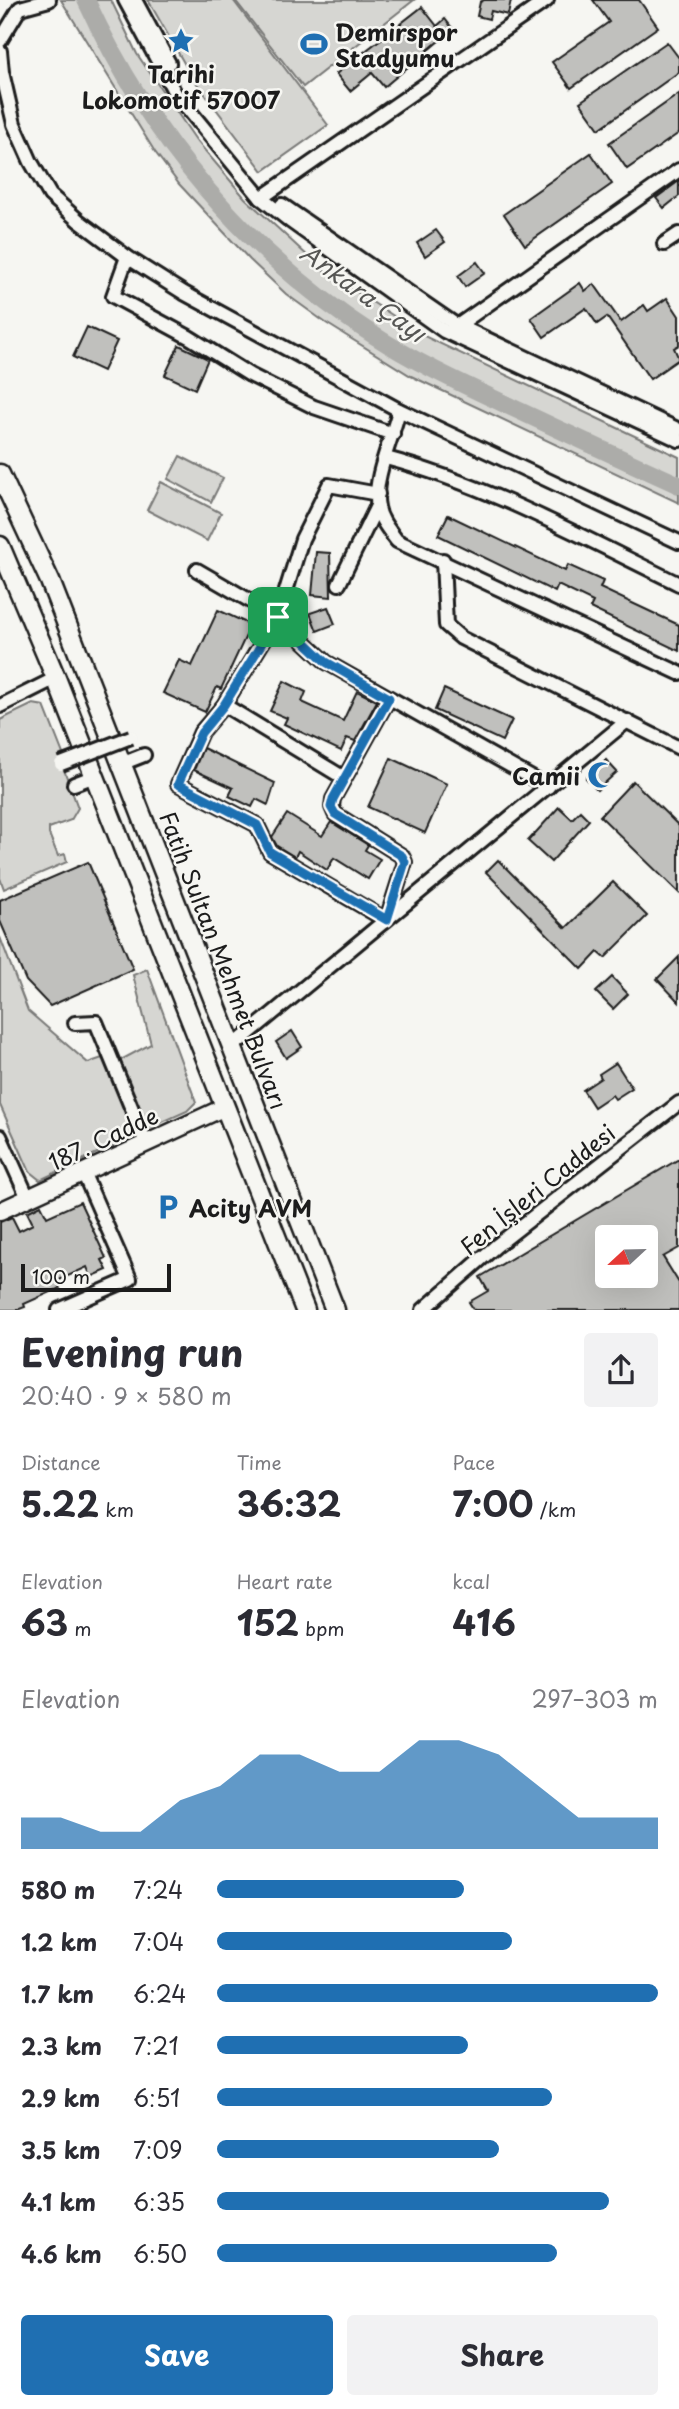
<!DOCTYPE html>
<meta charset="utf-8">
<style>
body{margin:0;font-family:"Playpen Sans",sans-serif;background:#f2f2f3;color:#2b2b33;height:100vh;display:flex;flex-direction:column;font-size:26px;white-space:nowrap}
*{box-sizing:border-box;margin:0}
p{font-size:23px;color:#7c7c81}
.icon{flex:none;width:38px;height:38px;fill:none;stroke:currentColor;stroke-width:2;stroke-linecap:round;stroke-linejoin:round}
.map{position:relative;height:1310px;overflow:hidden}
.details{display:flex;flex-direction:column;background:#fff;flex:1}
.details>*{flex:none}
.needle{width:46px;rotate:248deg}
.controls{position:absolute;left:595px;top:1225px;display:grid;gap:14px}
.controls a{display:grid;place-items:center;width:63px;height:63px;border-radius:7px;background:#fff;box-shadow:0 7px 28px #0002;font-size:35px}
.scale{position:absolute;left:21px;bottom:18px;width:150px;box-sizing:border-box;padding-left:7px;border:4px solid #1c1c1c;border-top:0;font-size:19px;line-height:24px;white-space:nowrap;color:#1c1c1c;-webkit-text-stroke:5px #f6f6f2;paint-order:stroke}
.pin{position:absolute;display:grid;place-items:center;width:60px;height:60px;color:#fff;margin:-30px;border-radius:14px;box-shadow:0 4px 10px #0006}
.round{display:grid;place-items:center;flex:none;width:74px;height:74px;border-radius:7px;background:#f2f2f3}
.overview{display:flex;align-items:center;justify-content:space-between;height:119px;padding:0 21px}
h1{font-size:38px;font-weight:700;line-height:52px}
.stats{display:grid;grid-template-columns:repeat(3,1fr);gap:10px;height:119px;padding:7px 21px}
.stats div{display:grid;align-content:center}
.stats b{font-size:35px;font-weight:700}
.stats small{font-size:19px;font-weight:400}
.stats p{font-size:19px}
.chart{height:196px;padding:14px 21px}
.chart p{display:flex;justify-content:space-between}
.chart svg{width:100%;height:126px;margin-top:7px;fill:#1f6fb2;opacity:.7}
.cta{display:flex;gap:14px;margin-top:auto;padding:14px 21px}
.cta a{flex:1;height:80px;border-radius:7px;background:#1f6fb2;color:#fff;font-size:28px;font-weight:700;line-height:80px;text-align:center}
.cta a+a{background:#f2f2f3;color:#2b2b33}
ul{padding:0 21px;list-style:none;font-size:23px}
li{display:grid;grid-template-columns:112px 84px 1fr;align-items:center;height:52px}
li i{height:18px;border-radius:9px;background:#1f6fb2}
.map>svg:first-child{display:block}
.green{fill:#d6d6d2;stroke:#797977;stroke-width:2}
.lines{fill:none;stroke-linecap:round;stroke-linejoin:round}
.river{stroke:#acaca9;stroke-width:18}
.building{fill:#c0c0bd;stroke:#1c1c1c;stroke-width:2;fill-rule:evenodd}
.minor-casing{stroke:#1c1c1c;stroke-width:18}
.major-casing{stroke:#1c1c1c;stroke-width:21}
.highway-casing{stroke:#1c1c1c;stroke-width:23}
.minor{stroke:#f6f6f2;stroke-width:12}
.major{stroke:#f6f6f2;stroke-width:16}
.highway{stroke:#f6f6f2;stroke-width:18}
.minor-bridge-casing{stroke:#1c1c1c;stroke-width:18;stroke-linecap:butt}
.minor-bridge{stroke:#f6f6f2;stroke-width:12}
.route-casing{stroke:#fff;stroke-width:14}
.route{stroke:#1f6fb2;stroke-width:9}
.labels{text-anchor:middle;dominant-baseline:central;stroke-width:5;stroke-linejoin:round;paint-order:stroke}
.poi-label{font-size:23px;font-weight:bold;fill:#1c1c1c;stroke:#f6f6f2;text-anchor:start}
.street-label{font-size:23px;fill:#1c1c1c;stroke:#f6f6f2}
.water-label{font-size:24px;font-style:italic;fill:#565654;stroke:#f6f6f2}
</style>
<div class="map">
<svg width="679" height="1310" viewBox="0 0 679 1310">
<rect width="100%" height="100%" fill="#f6f6f2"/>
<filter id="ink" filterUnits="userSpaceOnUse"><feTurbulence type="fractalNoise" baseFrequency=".0143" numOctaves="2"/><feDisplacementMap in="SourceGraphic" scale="14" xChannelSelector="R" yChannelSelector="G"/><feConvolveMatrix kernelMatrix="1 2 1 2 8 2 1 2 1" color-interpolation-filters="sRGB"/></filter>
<g filter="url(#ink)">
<g class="green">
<polygon points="61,0 111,0 137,54 196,140 245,198 323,270 426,337 679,457 679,503 411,376 326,323 286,294 250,260 179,184 155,152"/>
<polygon points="148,0 233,0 328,125 263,171 192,77"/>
<polygon points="235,0 414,0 303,87"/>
<polygon points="180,456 223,478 211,502 168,479"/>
<polygon points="161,482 221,513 207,541 147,510"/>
<polygon points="33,704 44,706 63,754 59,756 78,808 71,820 49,828 49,834 58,856 65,854 67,862 4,889 0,878 0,720"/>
<polygon points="0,937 28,1011 88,1063 105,1057 133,1127 129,1138 40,1180 30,1172 0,1105"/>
<polygon points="147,969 196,1102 187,1111 147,1129 117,1062 151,1044 133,975"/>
</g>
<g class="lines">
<path class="river" d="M 86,0 C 149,137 247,254 375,336 C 418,364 465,385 511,407 C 567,433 623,460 679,485"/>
</g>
<g class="building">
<polygon points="484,0 511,0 508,15 491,11 489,19 477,16 480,2"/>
<polygon points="593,0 639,0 658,27 571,88 552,62 609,22"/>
<polygon points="422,7 437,26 445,19 453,29 384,87 372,73 350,91 336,74"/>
<polygon points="667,42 679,58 679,72 599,129 580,102"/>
<polygon points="679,94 679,133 627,169 609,143"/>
<polygon points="591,153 612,184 525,245 504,214"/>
<polygon points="679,181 679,196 664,208 656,198"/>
<polygon points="436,230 445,242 425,256 417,243"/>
<polygon points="477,262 485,273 465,287 458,276"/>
<polygon points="580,283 585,291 594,284 621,322 644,305 648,311 667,298 679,316 679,345 674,348 679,359 650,379 607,317 597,324 586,308 544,337 531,318"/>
<polygon points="87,327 117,341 103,371 73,357"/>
<polygon points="179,345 208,359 195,389 165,375"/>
<polygon points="448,515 565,571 568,565 603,581 600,588 679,625 679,651 590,608 593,602 558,585 555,592 438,535"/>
<polygon points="316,552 330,553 331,597 312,595"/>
<polygon points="328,607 335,624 317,631 310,613"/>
<polygon points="218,610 251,625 221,689 217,687 205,712 163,693 179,660 192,666"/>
<polygon points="284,681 306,692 302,702 343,721 357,691 377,701 355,741 347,738 341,751 284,724 287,718 270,711"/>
<polygon points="444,689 512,720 502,741 435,710"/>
<polygon points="203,748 275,783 268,805 256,799 252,807 229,796 233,788 194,770"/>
<polygon points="391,758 447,784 425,833 368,807"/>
<polygon points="606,760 617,772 597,790 586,778"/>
<polygon points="633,781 679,826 679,893 600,816"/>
<polygon points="559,807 572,819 580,811 589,820 551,862 528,841"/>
<polygon points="287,814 322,836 331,822 368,845 365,850 380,859 368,879 334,858 327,870 298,851 295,857 277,846 272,837"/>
<polygon points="498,860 566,928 613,882 647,916 605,958 598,952 582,969 486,872"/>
<polygon points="88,862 133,969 50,1006 26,981 0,921 0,900"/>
<polygon points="679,957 679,1002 657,979"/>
<polygon points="612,977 628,994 613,1009 596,992"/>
<polygon points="292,1031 302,1047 286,1058 276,1042"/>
<polygon points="616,1063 632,1088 615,1099 612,1095 594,1107 583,1090 601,1078 599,1074"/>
<path d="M 679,1159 L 679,1248 L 663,1257 L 679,1283 L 679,1310 L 474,1310 L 469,1302 L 488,1291 L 480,1277 ZM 607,1237 L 646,1237 L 646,1276 L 607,1276 Z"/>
<polygon points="80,1202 106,1258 102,1260 107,1270 91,1277 87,1267 57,1281 60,1288 24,1304 25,1307 17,1310 0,1310 0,1222 12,1217 19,1231 33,1224 27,1212 41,1205 47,1217"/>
</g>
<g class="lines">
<defs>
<g id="minor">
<polyline points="125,0 175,93 261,198 290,221 444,331 679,440"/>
<polyline points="135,0 169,63"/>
<polyline points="0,41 20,8 49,0"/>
<polyline points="0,51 2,72 14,124 31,162 50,195 79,221 127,257 184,293 399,410 679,542"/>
<polyline points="261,198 547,0"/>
<polyline points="282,205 453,323 679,430"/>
<polyline points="664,244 679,234"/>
<polyline points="127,257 113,296 189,337 250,375 314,407 393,434"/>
<polyline points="453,329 679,170"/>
<path d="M 399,410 C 393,437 372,480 378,507 C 380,520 389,530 397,541 L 679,673"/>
<path d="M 386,458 C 488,485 584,538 679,584"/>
<polyline points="378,494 329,485 302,539 278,617 224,705 201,732 178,784 257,825 270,852 386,920"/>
<polyline points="443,560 446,625 461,638 679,748"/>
<polyline points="197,570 278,617 326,662 548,787"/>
<polyline points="339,584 377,506"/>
<polyline points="224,705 344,778"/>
<polyline points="0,706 56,678"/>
<polyline points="121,764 144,755"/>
<polyline points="74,784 95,776"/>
<polyline points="387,919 405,862 402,856 335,814 332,807 333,799 389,698"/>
<polyline points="75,1023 96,1022 146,1143"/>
<polyline points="232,1047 627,721"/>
<polyline points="0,1136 28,1198"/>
<polyline points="59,1310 130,1279 83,1172"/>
<polyline points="423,1310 496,1246 679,1103"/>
</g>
<polyline id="major" points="0,1211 225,1107"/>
<g id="highway">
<polyline points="0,474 50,581 335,1310"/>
<polyline points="0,546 56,678 305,1310"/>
</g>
</defs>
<use href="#minor" class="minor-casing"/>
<use href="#major" class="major-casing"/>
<use href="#highway" class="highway-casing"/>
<use href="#minor" class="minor"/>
<use href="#major" class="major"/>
<use href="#highway" class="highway"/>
<defs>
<polyline id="minor-bridge" points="61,764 131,737"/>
</defs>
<use href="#minor-bridge" class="minor-bridge-casing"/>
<use href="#minor-bridge" class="minor-bridge"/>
</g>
</g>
<g class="lines" filter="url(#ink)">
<defs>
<polygon id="route" points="278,617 326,662 389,698 333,799 331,807 335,814 402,856 405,862 387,920 270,852 257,825 178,784 201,733 224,705"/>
</defs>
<use href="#route" class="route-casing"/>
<use href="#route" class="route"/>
</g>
<defs>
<symbol id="sight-bare" viewBox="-9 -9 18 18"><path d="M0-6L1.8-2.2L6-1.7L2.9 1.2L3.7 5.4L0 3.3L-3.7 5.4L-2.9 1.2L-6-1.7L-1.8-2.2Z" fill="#1f6fb2" stroke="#f6f6f2" stroke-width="2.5" paint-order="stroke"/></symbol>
<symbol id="stadium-bare" viewBox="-9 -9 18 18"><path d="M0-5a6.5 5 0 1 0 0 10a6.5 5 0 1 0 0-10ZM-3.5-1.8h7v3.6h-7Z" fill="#1f6fb2" stroke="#f6f6f2" stroke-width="2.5" paint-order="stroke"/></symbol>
<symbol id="mosque-bare" viewBox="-9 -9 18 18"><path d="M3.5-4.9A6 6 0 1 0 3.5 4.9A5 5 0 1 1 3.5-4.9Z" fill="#1f6fb2" stroke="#f6f6f2" stroke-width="2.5" paint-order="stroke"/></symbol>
<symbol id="parking-bare" viewBox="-9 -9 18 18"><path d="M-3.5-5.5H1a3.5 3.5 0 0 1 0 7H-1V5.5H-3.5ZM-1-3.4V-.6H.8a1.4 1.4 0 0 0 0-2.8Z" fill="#1f6fb2" stroke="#f6f6f2" stroke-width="2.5" paint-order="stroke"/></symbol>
</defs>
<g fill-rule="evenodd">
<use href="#sight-bare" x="162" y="22" width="38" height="38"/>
<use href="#stadium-bare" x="295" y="25" width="38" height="38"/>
<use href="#mosque-bare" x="582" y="756" width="38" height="38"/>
<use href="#parking-bare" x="149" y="1188" width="38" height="38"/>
</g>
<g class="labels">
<g class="poi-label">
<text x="335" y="31">Demirspor<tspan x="335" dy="26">Stadyumu</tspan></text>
<text x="181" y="73" text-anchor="middle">Tarihi<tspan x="181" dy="26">Lokomotif 57007</tspan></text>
<text x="580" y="775" text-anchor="end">Camii</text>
<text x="189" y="1207">Acity AVM</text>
</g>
<g class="street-label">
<text transform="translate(224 960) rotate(69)">Fatih Sultan Mehmet Bulvarı</text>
<text transform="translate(103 1138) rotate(-25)">187. Cadde</text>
<text transform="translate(537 1189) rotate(-39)">Fen İşleri Caddesi</text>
</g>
<g class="water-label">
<text transform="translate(364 292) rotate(36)">Ankara Çayı</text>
</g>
</g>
</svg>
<div class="controls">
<a><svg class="needle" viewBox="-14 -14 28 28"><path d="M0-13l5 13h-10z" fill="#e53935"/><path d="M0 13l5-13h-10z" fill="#7c7c81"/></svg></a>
</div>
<div class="scale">100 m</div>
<div class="pin" style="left:278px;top:617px;background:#1e9e55"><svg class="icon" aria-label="arrive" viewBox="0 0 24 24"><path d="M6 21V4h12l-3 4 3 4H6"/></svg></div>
</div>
<section class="details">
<div class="overview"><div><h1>Evening run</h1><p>20:40 · 9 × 580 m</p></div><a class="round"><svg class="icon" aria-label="share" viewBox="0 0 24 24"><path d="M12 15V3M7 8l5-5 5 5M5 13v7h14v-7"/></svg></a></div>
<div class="stats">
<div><p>Distance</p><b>5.22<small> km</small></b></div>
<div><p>Time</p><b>36:32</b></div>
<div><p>Pace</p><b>7:00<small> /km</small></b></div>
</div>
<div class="stats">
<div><p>Elevation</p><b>63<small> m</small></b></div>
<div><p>Heart rate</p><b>152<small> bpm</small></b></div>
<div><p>kcal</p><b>416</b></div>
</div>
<div class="chart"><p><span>Elevation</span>297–303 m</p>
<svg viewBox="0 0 160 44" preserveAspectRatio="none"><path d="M0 44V33L10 33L20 38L30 38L40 27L50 22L60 11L70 11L80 17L90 17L100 6L110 6L120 11L130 22L140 33L150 33L160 33V44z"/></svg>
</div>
<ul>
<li><b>580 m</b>7:24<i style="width:56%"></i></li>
<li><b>1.2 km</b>7:04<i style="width:67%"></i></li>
<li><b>1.7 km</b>6:24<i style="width:100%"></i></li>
<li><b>2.3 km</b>7:21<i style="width:57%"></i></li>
<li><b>2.9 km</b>6:51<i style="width:76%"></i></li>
<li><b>3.5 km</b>7:09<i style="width:64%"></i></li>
<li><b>4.1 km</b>6:35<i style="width:89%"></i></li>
<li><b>4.6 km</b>6:50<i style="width:77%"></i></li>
</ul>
<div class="cta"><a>Save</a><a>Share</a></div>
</section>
